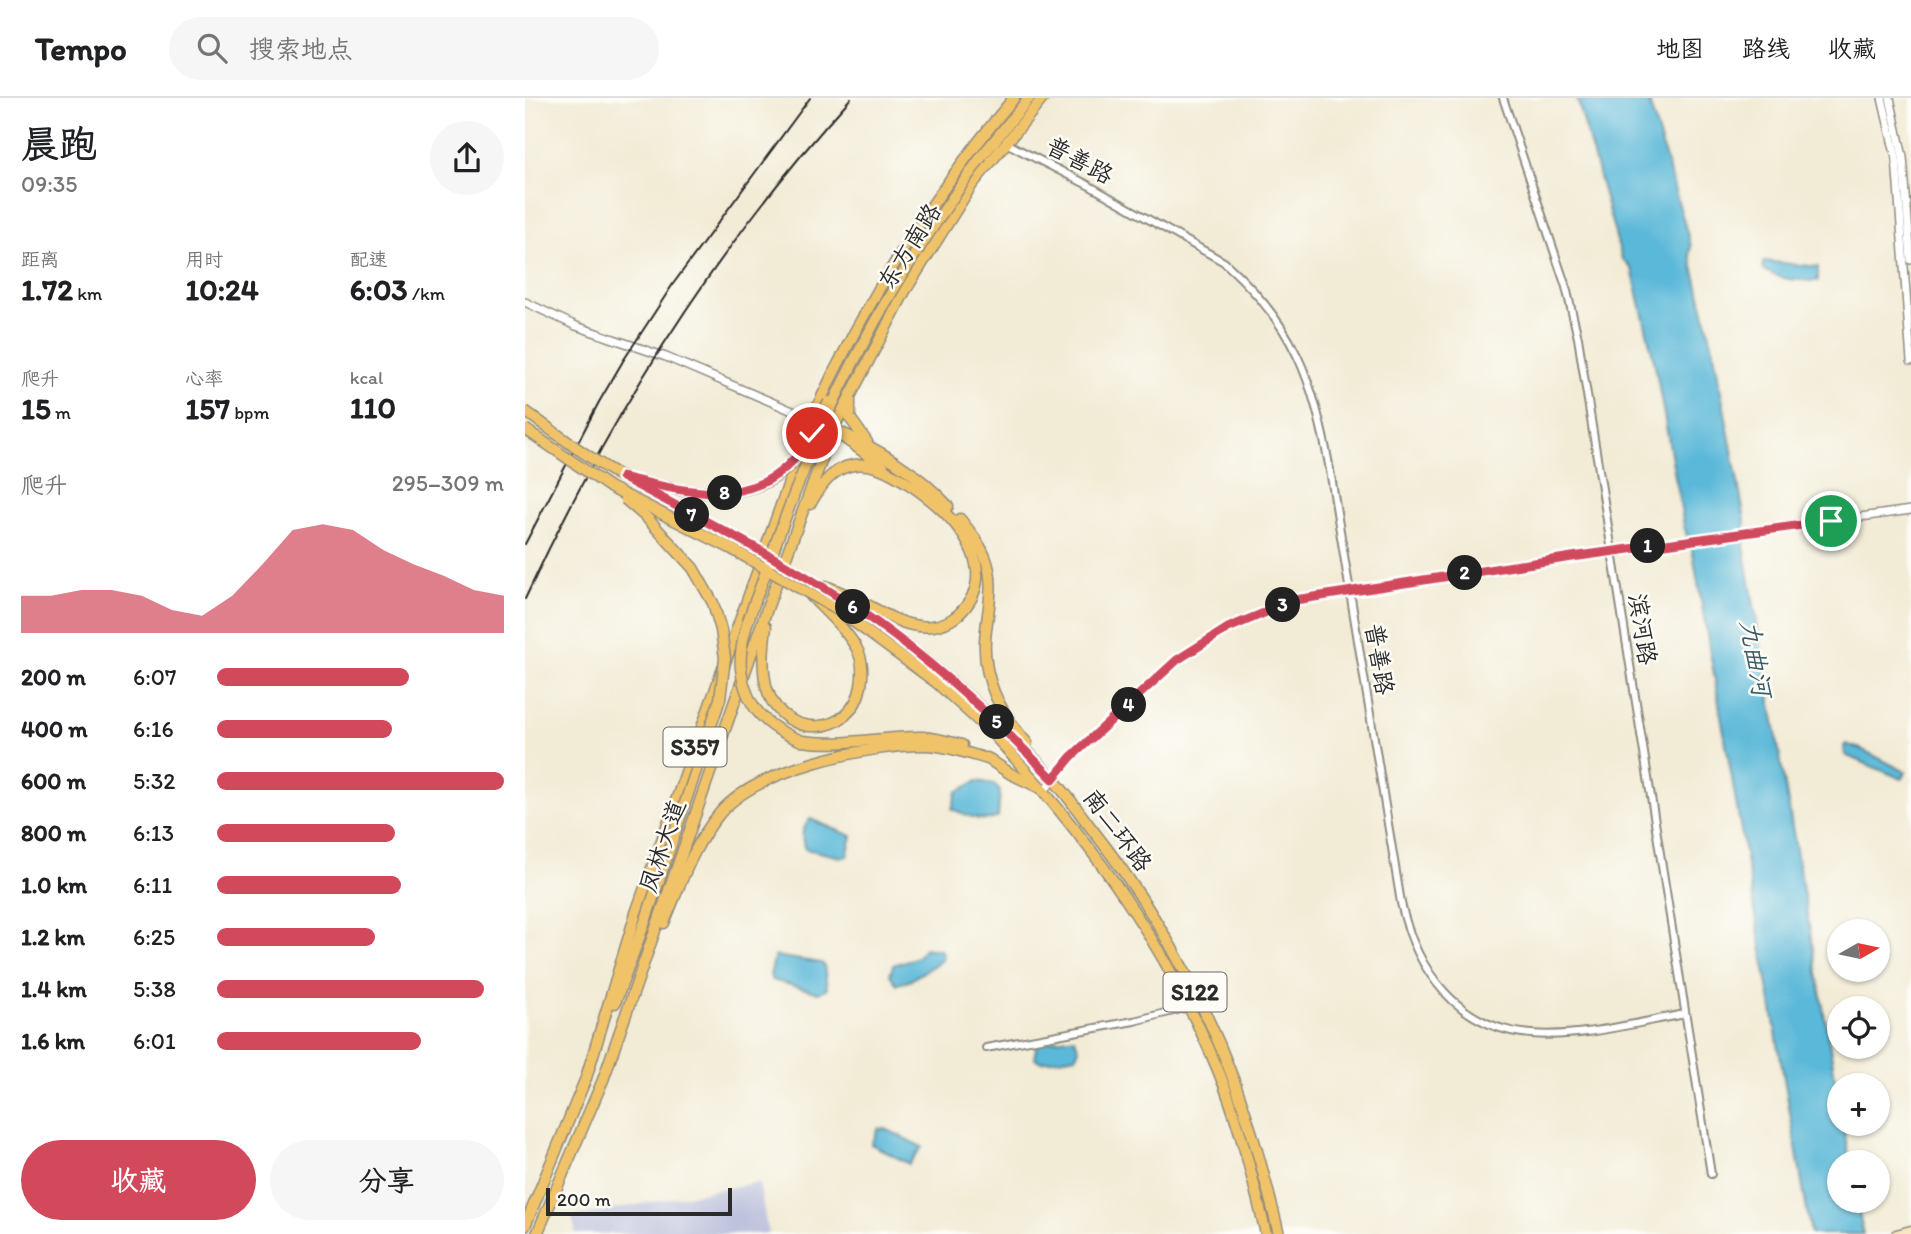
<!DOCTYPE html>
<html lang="zh">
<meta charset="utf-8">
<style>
body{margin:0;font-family:Itim,"LXGW WenKai TC",sans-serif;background:#f6f6f6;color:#202124;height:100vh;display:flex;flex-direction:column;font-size:26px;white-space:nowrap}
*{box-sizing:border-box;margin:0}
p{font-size:23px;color:#757577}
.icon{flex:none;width:38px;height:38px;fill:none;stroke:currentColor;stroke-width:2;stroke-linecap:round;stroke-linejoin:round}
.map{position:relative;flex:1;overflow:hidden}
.sheet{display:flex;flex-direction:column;background:#fff;width:525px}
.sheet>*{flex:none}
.needle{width:46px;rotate:81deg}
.tools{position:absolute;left:1302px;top:821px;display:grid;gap:14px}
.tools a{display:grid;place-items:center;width:63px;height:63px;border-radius:50%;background:#fff;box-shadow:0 2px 5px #0004;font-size:35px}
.scale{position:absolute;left:21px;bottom:18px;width:186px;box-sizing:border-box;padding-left:7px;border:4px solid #2b2b2b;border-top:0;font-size:19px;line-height:24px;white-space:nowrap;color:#2b2b2b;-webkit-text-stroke:5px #fdfcf7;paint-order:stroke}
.pin{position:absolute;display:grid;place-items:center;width:60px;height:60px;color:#fff;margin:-30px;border:4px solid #fff;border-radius:50%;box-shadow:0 2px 7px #0007}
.km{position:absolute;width:35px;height:35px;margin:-18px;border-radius:50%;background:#222;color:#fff;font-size:19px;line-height:35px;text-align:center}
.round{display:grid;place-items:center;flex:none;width:74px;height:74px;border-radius:37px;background:#f6f6f6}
.summary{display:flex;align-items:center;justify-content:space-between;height:119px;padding:0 21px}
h1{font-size:38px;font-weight:700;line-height:52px}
.stats{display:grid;grid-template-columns:repeat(3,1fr);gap:10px;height:119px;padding:7px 21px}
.stats div{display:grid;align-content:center}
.stats b{font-size:30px;font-weight:700}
.stats small{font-size:19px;font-weight:400}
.stats p{font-size:19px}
.chart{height:196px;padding:14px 21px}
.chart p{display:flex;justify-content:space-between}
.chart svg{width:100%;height:126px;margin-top:7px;fill:#d1495b;opacity:.7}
.primary-button{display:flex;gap:14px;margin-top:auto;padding:14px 21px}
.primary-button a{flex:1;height:80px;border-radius:42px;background:#d1495b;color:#fff;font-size:28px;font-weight:700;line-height:80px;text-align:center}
.primary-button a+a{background:#f6f6f6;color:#202124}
ul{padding:0 21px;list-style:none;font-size:23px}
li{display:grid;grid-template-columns:112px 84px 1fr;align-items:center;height:52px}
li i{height:18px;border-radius:9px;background:#d1495b}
header{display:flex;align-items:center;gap:42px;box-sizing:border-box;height:98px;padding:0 35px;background:#fff;border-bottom:2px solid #e0e0e0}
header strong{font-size:33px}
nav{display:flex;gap:38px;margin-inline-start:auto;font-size:24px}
.search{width:490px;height:63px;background:#f6f6f6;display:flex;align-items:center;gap:18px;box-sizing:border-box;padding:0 24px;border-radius:38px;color:#757577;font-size:26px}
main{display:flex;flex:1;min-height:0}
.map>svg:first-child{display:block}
.industrial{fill:#bec2dd}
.water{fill:#5ab8d8;stroke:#427282;stroke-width:2}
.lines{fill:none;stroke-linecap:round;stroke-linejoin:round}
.minor-casing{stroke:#8e8b80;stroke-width:10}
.tertiary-casing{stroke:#8e8b80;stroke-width:10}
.secondary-casing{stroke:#8e8b80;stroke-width:11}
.primary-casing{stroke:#8e8b80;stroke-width:13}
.minor{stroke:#fff;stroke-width:6}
.tertiary{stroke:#fff;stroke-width:7}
.secondary{stroke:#f9e7c3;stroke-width:8}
.primary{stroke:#f1c369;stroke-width:10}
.rail{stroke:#2b2b2b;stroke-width:2}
.primary-bridge-casing{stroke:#8e8b80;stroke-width:13;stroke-linecap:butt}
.primary-bridge{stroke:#f1c369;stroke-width:10}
.route-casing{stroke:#fff;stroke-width:14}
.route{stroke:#d1495b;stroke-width:9}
.labels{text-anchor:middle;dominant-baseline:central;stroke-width:5;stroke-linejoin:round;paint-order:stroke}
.shield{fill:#fdfcf7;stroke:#6a6a68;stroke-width:2}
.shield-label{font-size:23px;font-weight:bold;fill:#2b2b2b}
.street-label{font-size:24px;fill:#2b2b2b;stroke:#fdfcf7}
.water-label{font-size:26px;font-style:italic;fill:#3b5c68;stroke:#fdfcf7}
</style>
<header>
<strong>Tempo</strong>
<div class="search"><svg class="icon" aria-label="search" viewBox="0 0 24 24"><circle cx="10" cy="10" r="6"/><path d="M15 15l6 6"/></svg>搜索地点</div>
<nav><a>地图</a><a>路线</a><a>收藏</a></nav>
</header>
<main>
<section class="sheet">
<div class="summary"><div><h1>晨跑</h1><p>09:35</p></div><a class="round"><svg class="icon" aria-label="share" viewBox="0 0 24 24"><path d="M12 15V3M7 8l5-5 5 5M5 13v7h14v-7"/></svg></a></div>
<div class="stats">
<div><p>距离</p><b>1.72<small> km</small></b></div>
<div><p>用时</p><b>10:24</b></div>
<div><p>配速</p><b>6:03<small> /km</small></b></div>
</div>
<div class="stats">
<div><p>爬升</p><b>15<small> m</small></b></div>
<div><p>心率</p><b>157<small> bpm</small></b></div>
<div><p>kcal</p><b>110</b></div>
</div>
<div class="chart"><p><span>爬升</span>295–309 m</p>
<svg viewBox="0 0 160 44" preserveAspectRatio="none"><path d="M0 44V31L10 31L20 29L30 29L40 31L50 36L60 38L70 31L80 20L90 8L100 6L110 8L120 15L130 20L140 24L150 29L160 31V44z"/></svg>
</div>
<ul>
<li><b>200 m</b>6:07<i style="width:67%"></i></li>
<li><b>400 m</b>6:16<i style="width:61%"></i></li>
<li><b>600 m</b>5:32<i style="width:100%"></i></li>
<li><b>800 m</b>6:13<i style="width:62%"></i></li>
<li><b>1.0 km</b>6:11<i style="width:64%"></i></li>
<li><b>1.2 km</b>6:25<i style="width:55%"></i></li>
<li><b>1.4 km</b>5:38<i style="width:93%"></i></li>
<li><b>1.6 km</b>6:01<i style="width:71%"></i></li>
</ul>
<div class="primary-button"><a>收藏</a><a>分享</a></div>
</section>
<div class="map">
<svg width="1386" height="1136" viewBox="0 0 1386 1136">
<rect width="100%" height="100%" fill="#fdfcf7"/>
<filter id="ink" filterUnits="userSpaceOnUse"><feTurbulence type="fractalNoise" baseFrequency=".0143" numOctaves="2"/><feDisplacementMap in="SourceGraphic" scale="14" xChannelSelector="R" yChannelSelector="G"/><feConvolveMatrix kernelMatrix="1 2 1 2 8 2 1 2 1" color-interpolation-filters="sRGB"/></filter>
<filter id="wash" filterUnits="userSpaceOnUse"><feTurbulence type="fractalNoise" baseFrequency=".00686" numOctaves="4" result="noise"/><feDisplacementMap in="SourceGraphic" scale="28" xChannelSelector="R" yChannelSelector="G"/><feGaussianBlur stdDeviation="1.57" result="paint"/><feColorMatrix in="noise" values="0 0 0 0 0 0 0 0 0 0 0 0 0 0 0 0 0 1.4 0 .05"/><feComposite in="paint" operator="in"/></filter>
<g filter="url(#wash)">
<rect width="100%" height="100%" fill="#f2ebd5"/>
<polygon class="industrial" points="234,1084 243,1136 51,1136 47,1119"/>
<g class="water">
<polygon points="1052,0 1123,0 1166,148 1165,156 1188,250 1220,422 1219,449 1314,1002 1314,1026 1318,1026 1325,1064 1314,1064 1314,1102 1332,1103 1338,1136 1286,1136 1168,456 1159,428 1130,267 1107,171 1097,161"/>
<path d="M 1239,163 L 1293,169 L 1293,183 C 1274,182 1255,183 1238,171 Z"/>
<polygon points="1321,646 1336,651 1381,674 1377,681 1320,657 1319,648"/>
<path d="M 452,683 L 469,686 L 475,693 L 473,719 C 458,726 441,717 427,711 L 432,694 Z"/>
<path d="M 285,721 L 327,738 L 322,758 L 316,759 L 280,751 C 275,738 277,731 285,721 Z"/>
<polygon points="399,850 415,852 418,857 417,862 384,883 372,886 365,877 368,867 393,859"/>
<polygon points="250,858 296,865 299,867 302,890 294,895 247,882 245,877"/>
<polygon points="549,939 554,950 551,958 516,964 509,960 512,945"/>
<polygon points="359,1030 397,1049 384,1066 346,1046 354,1030 357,1032"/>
</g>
</g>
<g filter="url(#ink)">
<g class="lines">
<defs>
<g id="minor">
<polyline points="978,0 1041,189 1053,240 1186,1076"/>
<path d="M 481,45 L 563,87 L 699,164 C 770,227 788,282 805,372 L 876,805 C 891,872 932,930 1006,936 C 1057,940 1110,925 1160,916"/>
<polyline points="461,950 609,923 664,909"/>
</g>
<g id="tertiary">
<polyline points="1357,0 1371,60 1386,263"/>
<polyline points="1365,0 1378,59 1386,162"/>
<polyline points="0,204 51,228 141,259 291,323"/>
<polyline points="520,692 546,659 652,562 703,530 770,502 1047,459 1386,412"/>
</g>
<polyline id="secondary" points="1371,1136 1386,1132"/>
<g id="primary">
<polyline points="457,58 504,0"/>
<polyline points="325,298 325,320 342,344"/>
<path d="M 308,331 C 351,350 391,373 423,408"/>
<polyline points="319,340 358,368"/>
<path d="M 285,406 C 294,392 301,379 316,371 C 343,358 369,376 390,390 C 429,417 480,472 434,516 C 423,526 408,530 394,528 C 373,526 353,512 335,503 C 324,497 312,493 301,488"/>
<path d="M 435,421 C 448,437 460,452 464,472 C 468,491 463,513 461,532 C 455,575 473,613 502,645"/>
<path d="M 241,529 C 238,550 236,574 243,594 C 260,642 327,639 336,588 C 338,576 338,562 332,551 C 321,531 302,515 286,498"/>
<path d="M 475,627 C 492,644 511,661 527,680 C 540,694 551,710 563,726 C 625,804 674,890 709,983 C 728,1033 741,1085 754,1136"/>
<path d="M 469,637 C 568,745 645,850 699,987 C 717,1035 729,1086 741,1136"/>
<path d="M 277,643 C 318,649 357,638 398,639 C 411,640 424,644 437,647"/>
<polyline points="462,660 486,676 513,689"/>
<path d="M 139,825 C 155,787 168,747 195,715 C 232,671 342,647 399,647 C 421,647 445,656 466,662"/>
<polyline points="90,905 121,821"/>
<path d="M 0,1128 L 61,980 L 111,815 L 287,320 C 339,206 408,96 489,0"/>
<polyline points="12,1136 78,982 244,505 308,331 380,193 446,88 518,0"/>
</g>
</defs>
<use href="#minor" class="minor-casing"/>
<use href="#tertiary" class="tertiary-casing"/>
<use href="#secondary" class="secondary-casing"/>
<use href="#primary" class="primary-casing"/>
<use href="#minor" class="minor"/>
<use href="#tertiary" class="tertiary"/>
<use href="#secondary" class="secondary"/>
<use href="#primary" class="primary"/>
<g class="rail">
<polyline points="0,446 74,304 98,263 148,186 285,0"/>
<path d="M 0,501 C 84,319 191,149 326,0"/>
</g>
<defs>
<g id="primary-bridge">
<path d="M 0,313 C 32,336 63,360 97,379 C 171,421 249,458 321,504 C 376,540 426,582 475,627"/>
<polyline points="0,331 86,390 207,451 313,512 412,585 469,637"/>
<path d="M 111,383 C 170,397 239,409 279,351 C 289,337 296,319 304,304"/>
<polyline points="100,401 122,420 168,470 188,505 196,532 200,560 195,601 121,821"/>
<path d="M 277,643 C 242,630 221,610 216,571 C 213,541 229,507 239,479 C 266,399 298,320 338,246 C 372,180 414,118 457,58"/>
</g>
</defs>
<use href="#primary-bridge" class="primary-bridge-casing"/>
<use href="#primary-bridge" class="primary-bridge"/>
</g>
</g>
<g class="lines" filter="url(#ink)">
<defs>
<path id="route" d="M 287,335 C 244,415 170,397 97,379 C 182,425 273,468 352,525 C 416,571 473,624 528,681 L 546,659 L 652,562 L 703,530 L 770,502 L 1047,459 L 1306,423"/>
</defs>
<use href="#route" class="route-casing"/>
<use href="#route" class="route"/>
</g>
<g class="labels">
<g class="shield">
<rect x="138.5" y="629.5" width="63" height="39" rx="5"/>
<rect x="638.5" y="874.5" width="63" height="39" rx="5"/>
</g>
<g class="shield-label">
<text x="170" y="649">S357</text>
<text x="670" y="894">S122</text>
</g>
<g class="street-label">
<text transform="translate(555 62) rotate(28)">普善路</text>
<text transform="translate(384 148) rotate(-58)">东方南路</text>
<text transform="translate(1118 531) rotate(81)">滨河路</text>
<text transform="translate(855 561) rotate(81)">普善路</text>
<text transform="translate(593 732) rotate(53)">南二环路</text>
<text transform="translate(137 748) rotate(-71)">凤林大道</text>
</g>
<g class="water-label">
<text transform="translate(1231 560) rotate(80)">九曲河</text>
</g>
</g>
</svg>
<div class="tools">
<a><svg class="needle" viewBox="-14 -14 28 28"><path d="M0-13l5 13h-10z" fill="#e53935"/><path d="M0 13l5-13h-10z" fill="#757577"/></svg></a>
<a><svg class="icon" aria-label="locate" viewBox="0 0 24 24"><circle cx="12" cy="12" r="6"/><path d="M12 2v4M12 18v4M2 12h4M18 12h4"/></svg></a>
<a>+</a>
<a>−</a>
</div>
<div class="scale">200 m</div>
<div class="pin" style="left:1306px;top:423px;background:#1e9e55"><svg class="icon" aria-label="arrive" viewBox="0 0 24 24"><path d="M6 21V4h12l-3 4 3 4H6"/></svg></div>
<div class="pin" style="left:287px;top:335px;background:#d93025"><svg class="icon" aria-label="check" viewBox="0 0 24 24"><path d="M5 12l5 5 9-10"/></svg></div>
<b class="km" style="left:1123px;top:448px">1</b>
<b class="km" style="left:940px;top:475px">2</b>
<b class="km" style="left:758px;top:507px">3</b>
<b class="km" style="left:604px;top:607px">4</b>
<b class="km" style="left:472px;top:624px">5</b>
<b class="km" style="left:328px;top:509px">6</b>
<b class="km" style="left:167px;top:417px">7</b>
<b class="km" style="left:200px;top:395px">8</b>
</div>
</main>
